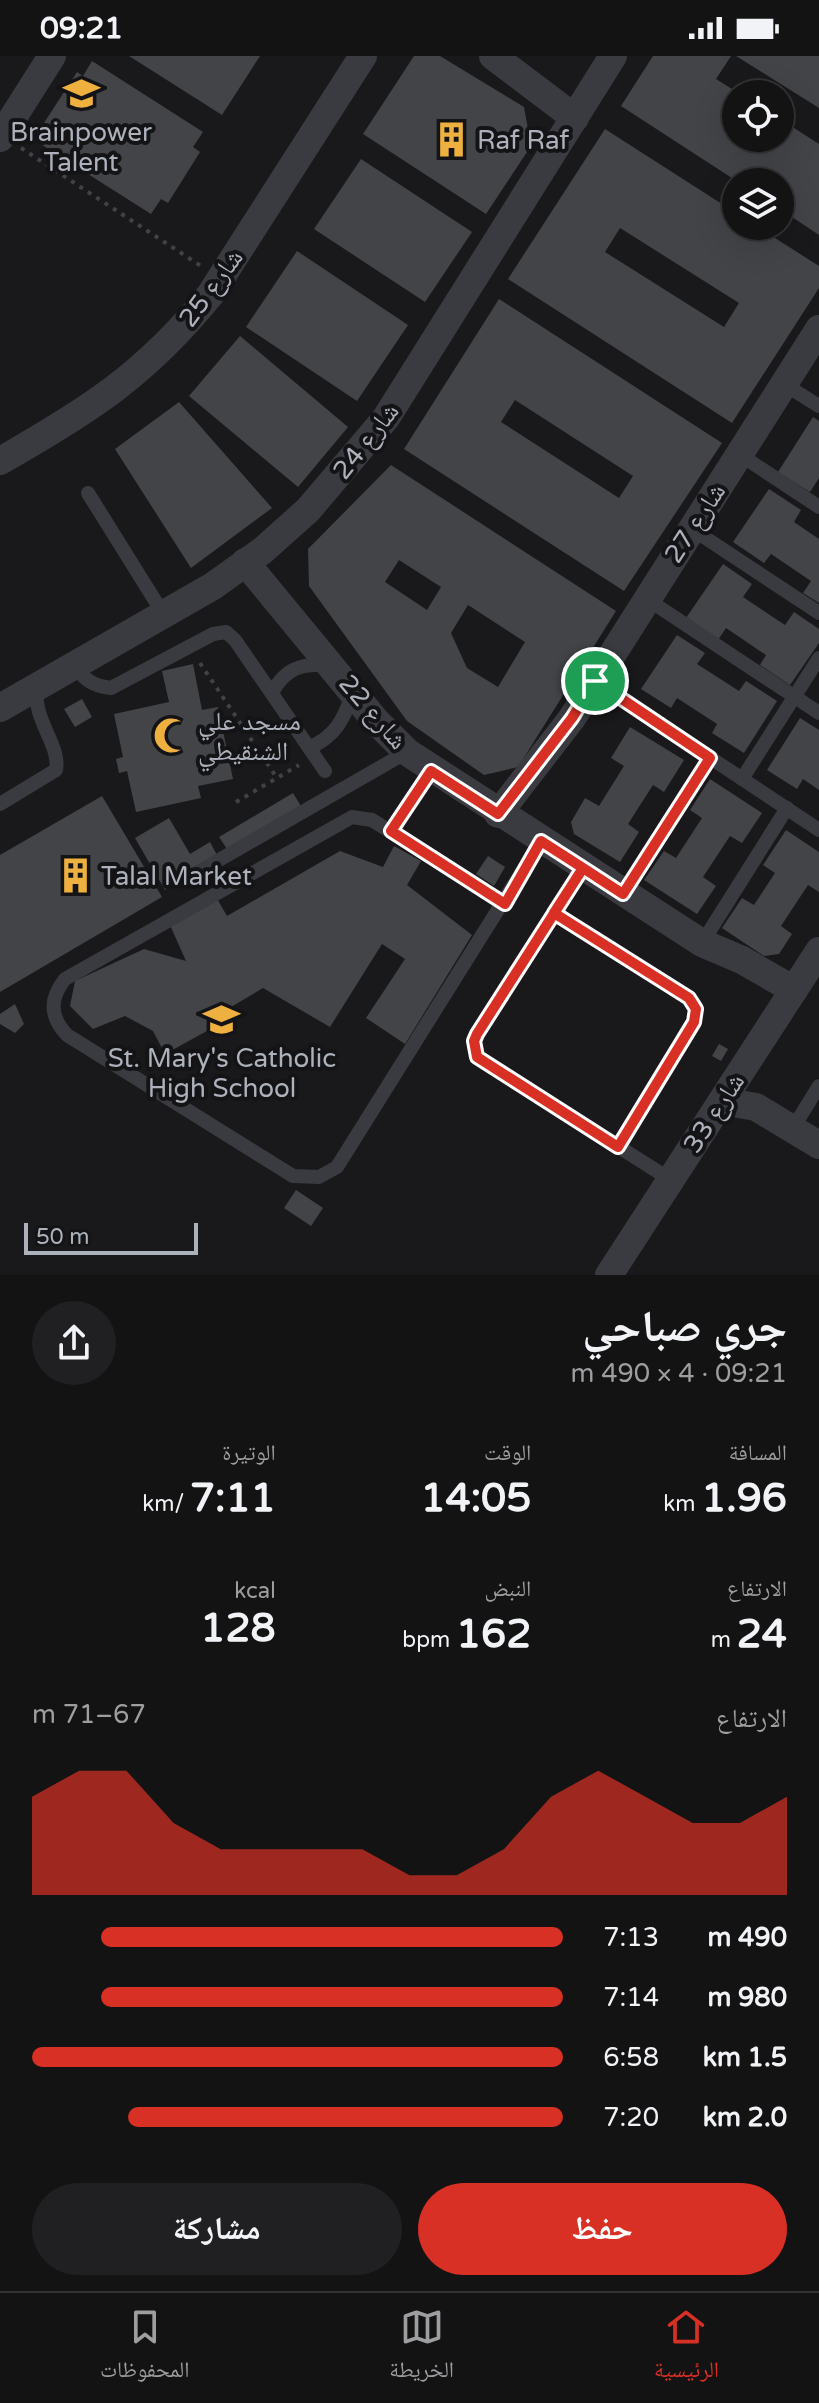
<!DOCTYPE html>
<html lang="ar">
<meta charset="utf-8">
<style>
body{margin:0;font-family:"Varela Round","Noto Naskh Arabic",sans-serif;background:#202022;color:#f1f3f6;direction:rtl;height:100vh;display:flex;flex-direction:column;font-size:30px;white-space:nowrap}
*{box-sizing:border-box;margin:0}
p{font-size:26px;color:#9d9ea0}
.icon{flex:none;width:44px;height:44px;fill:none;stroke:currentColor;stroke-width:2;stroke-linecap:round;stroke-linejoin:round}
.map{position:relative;height:1219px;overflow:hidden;direction:ltr}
.details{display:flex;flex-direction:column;background:#131314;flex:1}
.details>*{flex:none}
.buttons{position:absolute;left:722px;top:24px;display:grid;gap:16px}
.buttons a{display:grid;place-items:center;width:72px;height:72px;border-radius:50%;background:#131314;box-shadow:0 8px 32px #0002,0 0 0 2px #323234;font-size:40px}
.scale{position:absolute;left:24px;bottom:20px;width:174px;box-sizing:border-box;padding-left:8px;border:4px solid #acb1bb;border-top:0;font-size:22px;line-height:28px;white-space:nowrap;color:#acb1bb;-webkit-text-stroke:6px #141416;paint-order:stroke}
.pin{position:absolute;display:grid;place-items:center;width:68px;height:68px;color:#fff;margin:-34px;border:4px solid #fff;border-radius:50%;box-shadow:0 2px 8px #0007}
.round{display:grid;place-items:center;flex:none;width:84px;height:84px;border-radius:42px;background:#202022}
.overview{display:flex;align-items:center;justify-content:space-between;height:136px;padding:0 32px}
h1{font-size:44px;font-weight:700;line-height:60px}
.figures{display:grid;grid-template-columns:repeat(3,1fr);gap:12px;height:136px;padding:8px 32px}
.figures div{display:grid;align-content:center}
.figures b{font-size:40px;font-weight:700}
.figures small{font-size:22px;font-weight:400}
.figures p{font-size:22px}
.chart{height:224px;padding:16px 32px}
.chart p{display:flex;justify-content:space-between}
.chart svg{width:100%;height:144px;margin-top:8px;fill:#d93025;opacity:.7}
.primary-button{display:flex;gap:16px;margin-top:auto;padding:16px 32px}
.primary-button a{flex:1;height:92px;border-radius:48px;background:#d93025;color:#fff;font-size:32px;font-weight:700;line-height:92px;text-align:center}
.primary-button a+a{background:#202022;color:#f1f3f6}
ul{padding:0 32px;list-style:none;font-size:26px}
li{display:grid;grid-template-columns:128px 96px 1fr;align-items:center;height:60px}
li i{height:20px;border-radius:10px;background:#d93025}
.status{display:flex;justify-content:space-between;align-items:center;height:56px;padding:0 40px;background:#131314;direction:ltr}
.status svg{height:22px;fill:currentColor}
.dock{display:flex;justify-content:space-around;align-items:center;height:112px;border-top:2px solid #323234;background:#131314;font-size:22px;color:#9d9ea0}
.dock a{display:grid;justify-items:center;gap:4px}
.dock .current{color:#d93025}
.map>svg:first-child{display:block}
.building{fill:#434448;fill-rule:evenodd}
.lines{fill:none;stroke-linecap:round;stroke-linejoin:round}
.path{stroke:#404247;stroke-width:4;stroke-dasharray:4 6;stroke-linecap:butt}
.lane{stroke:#3a3b40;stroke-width:14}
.street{stroke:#3a3b40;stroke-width:28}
.route-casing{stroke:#fff;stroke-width:16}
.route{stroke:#d93025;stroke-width:10}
.labels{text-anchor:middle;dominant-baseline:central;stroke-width:8;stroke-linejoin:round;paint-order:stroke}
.poi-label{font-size:26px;fill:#acb1bb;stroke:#141416;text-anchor:start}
.street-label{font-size:26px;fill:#acb1bb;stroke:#141416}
</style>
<div class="status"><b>09:21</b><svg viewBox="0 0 49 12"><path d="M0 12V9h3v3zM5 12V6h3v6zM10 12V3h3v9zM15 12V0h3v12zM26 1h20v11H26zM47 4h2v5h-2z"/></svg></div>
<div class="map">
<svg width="819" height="1219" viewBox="0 0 819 1219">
<rect width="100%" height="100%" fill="#19191b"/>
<g class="building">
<polygon points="129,0 260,0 222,59"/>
<polygon points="414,0 440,0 524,51 531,90 486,158 363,78"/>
<polygon points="653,0 731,0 716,23 740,38 736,38 736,82 780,82 780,63 819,88 819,179 780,153 780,126 738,126 621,50"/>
<polygon points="736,0 819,0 819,52"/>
<polygon points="92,5 203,76 193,91 200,96 168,147 161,143 151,158 39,87 49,71 44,67 77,16 83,20"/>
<path d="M 605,73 L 736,157 L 736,170 L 756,170 L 819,210 L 819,232 L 732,367 L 508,223 ZM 620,172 L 739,247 L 724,271 L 605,196 Z"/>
<polygon points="361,103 472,176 425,246 314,173"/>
<polygon points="297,195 408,269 357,345 246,271"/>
<path d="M 499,243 L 722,387 L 624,535 L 404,393 ZM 515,344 L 633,420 L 619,442 L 501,366 Z"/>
<polygon points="240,280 348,371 298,431 189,340"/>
<polygon points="179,346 272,452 191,512 115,393"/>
<polygon points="813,361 819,365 819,422 810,436 778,416"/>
<path d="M 391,409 L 616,555 L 518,711 L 484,719 L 407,665 L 309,530 L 308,493 ZM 399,504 L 441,531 L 427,554 L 385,526 ZM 468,549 L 525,586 L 498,631 L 467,612 L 451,577 Z"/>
<polygon points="769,433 801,454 794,466 819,483 819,547 803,537 811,525 771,498 764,507 733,486"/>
<polygon points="723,508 752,528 743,541 785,569 794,556 819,573 819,587 790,629 760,609 766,599 726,572 718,584 686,562"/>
<polygon points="677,579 705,597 697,608 739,635 746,625 777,645 744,697 712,677 717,668 677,642 671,652 641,633"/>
<polygon points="193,608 202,654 218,651 233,723 198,730 201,742 136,756 127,715 119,717 116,703 123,701 114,658 169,646 162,615"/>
<polygon points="82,643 92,661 75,671 64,653"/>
<polygon points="800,662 819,674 819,734 803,723 797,733 767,714"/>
<polygon points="630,671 684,704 664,736 653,729 628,768 639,776 620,806 574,778 571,766 585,742 599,750 624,710 611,702"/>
<polygon points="710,723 762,757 742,787 730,780 703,821 716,830 697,858 644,824 664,795 676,802 702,762 690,754"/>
<polygon points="293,737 302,752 229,796 219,781"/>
<polygon points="102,740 162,841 0,936 0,799"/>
<polygon points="169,762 190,798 210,786 218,801 165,834 135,782"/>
<polygon points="786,774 819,796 819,836 808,829 781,870 792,878 779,898 764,900 722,872 742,842 754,849 775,817 763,809"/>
<polygon points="394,790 421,805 407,829 472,879 405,988 366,962 405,903 382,888 330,971 263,932 214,961 218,969 165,998 153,975 125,960 93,973 70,950 75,925 144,893 186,905 169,867 216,841 227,860 340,795 383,811"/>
<polygon points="488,800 505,811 494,830 476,818"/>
<polygon points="15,948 24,968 15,977 0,968 0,958"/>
<polygon points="719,988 728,993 721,1005 712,1000"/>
<polygon points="296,1134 323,1152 311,1170 284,1152"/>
</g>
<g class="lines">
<g class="path">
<polyline points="21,92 201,210"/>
<polyline points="200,607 277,722"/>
<polyline points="236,746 299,709"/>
</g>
<g class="lane">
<polyline points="784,328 819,350"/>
<polyline points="739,398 819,451"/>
<polyline points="88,437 164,559"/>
<polyline points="692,473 819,557"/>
<polyline points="647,543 819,657"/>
<path d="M 75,610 C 85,625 94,630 111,632 L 213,578 L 226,576 L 235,584 L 325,715"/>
<polyline points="595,625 819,774"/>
<path d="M 272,637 C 285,612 303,606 331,610"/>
<path d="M 309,692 C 336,680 344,663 353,636"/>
<polyline points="742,723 819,602"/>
<path d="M 0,748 L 56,714 C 61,689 32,664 37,631"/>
<polyline points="391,775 431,715"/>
<polyline points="583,812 477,978 474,985 477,1001 671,1124"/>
<polyline points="186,823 407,696"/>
<polyline points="623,838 710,702"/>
<path d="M 505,848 L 372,764 L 352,761 L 65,923 C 49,943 50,961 67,979 L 293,1120 L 319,1121 L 337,1111 L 541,785"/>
<polyline points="554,857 689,942 696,953 694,966 618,1091"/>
<polyline points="702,887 787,752"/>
<polyline points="793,1072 819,1030"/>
</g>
<g class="street">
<polyline points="493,0 575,62"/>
<polyline points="0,82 52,0"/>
<path d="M 0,405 C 88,355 145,319 210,239 L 363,0"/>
<polyline points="245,506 376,665 407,696 702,887 742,904 794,934"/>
<polyline points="0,652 213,530 262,495 308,454 386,362 613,0"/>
<polyline points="498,758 572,662 819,273"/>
<polyline points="722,1045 756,1051 819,1089"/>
<polyline points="609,1219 819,895"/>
</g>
</g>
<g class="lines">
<defs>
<polyline id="route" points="595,625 572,662 498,758 431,715 391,775 505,848 541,785 583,812 477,978 474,985 477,1001 618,1091 694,966 696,953 689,942 554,857 583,812 623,838 710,702 595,625"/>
</defs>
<use href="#route" class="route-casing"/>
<use href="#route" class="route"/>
</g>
<defs>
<symbol id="school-bare" viewBox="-9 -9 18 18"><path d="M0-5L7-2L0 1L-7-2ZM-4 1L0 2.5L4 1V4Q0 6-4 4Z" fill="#eeb03f" stroke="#141416" stroke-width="2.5" paint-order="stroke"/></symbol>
<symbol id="building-bare" viewBox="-9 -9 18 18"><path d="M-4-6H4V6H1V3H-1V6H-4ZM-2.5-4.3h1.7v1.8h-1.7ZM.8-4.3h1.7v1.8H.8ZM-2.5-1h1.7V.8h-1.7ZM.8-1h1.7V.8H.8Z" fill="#eeb03f" stroke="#141416" stroke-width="2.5" paint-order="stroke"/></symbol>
<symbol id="mosque-bare" viewBox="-9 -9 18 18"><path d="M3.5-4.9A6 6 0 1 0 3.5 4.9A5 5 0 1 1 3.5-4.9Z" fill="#eeb03f" stroke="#141416" stroke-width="2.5" paint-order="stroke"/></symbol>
</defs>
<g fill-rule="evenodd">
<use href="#school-bare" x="56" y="12" width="51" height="51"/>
<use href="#building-bare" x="426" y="58" width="51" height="51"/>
<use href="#mosque-bare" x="146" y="654" width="51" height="51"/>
<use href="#building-bare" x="50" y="794" width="51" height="51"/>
<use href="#school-bare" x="196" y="938" width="51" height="51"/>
</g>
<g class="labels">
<g class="poi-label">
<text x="81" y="76" text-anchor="middle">Brainpower<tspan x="81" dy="30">Talent</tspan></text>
<text x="477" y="84">Raf Raf</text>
<text x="198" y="665">مسجد علي<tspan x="198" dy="30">الشنقيطي</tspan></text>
<text x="101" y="820">Talal Market</text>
<text x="222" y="1002" text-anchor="middle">St. Mary's Catholic<tspan x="222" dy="30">High School</tspan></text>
</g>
<g class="street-label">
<text transform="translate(211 232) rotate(-54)">شارع 25</text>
<text transform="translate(366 385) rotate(-52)">شارع 24</text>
<text transform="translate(695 467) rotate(-57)">شارع 27</text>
<text transform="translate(373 656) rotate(49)">شارع 22</text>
<text transform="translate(714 1057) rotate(-57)">شارع 33</text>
</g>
</g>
</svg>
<div class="buttons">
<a><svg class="icon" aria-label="locate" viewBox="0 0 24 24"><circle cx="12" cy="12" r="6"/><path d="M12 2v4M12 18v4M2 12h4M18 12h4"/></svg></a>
<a><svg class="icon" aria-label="layers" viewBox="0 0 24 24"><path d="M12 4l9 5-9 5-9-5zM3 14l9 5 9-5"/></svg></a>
</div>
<div class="scale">50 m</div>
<div class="pin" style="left:595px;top:625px;background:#1e9e55"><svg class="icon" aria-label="arrive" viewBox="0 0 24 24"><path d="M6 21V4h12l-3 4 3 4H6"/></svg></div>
</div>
<section class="details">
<div class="overview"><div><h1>جري صباحي</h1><p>09:21 · 4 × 490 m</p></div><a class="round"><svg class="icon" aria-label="share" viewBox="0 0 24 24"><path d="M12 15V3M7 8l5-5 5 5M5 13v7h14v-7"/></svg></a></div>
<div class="figures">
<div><p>المسافة</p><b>1.96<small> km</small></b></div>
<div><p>الوقت</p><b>14:05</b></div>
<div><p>الوتيرة</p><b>7:11<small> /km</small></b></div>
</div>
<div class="figures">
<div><p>الارتفاع</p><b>24<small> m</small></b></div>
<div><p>النبض</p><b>162<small> bpm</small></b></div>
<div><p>kcal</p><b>128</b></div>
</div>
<div class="chart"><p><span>الارتفاع</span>67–71 m</p>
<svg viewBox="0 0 160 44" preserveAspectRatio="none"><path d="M0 44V14L10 6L20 6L30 22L40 30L50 30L60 30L70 30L80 38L90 38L100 30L110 14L120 6L130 14L140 22L150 22L160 14V44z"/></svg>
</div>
<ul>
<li><b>490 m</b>7:13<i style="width:87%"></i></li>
<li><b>980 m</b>7:14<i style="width:87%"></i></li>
<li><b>1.5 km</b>6:58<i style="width:100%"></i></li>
<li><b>2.0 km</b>7:20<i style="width:82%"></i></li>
</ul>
<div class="primary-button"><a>حفظ</a><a>مشاركة</a></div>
</section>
<nav class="dock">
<a class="current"><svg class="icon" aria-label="home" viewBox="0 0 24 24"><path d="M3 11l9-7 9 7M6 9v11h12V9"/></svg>الرئيسية</a>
<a><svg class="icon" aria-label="map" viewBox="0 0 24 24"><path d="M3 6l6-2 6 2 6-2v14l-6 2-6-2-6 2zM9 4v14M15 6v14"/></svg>الخريطة</a>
<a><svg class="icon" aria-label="saved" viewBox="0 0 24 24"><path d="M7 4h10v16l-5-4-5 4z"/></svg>المحفوظات</a>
</nav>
